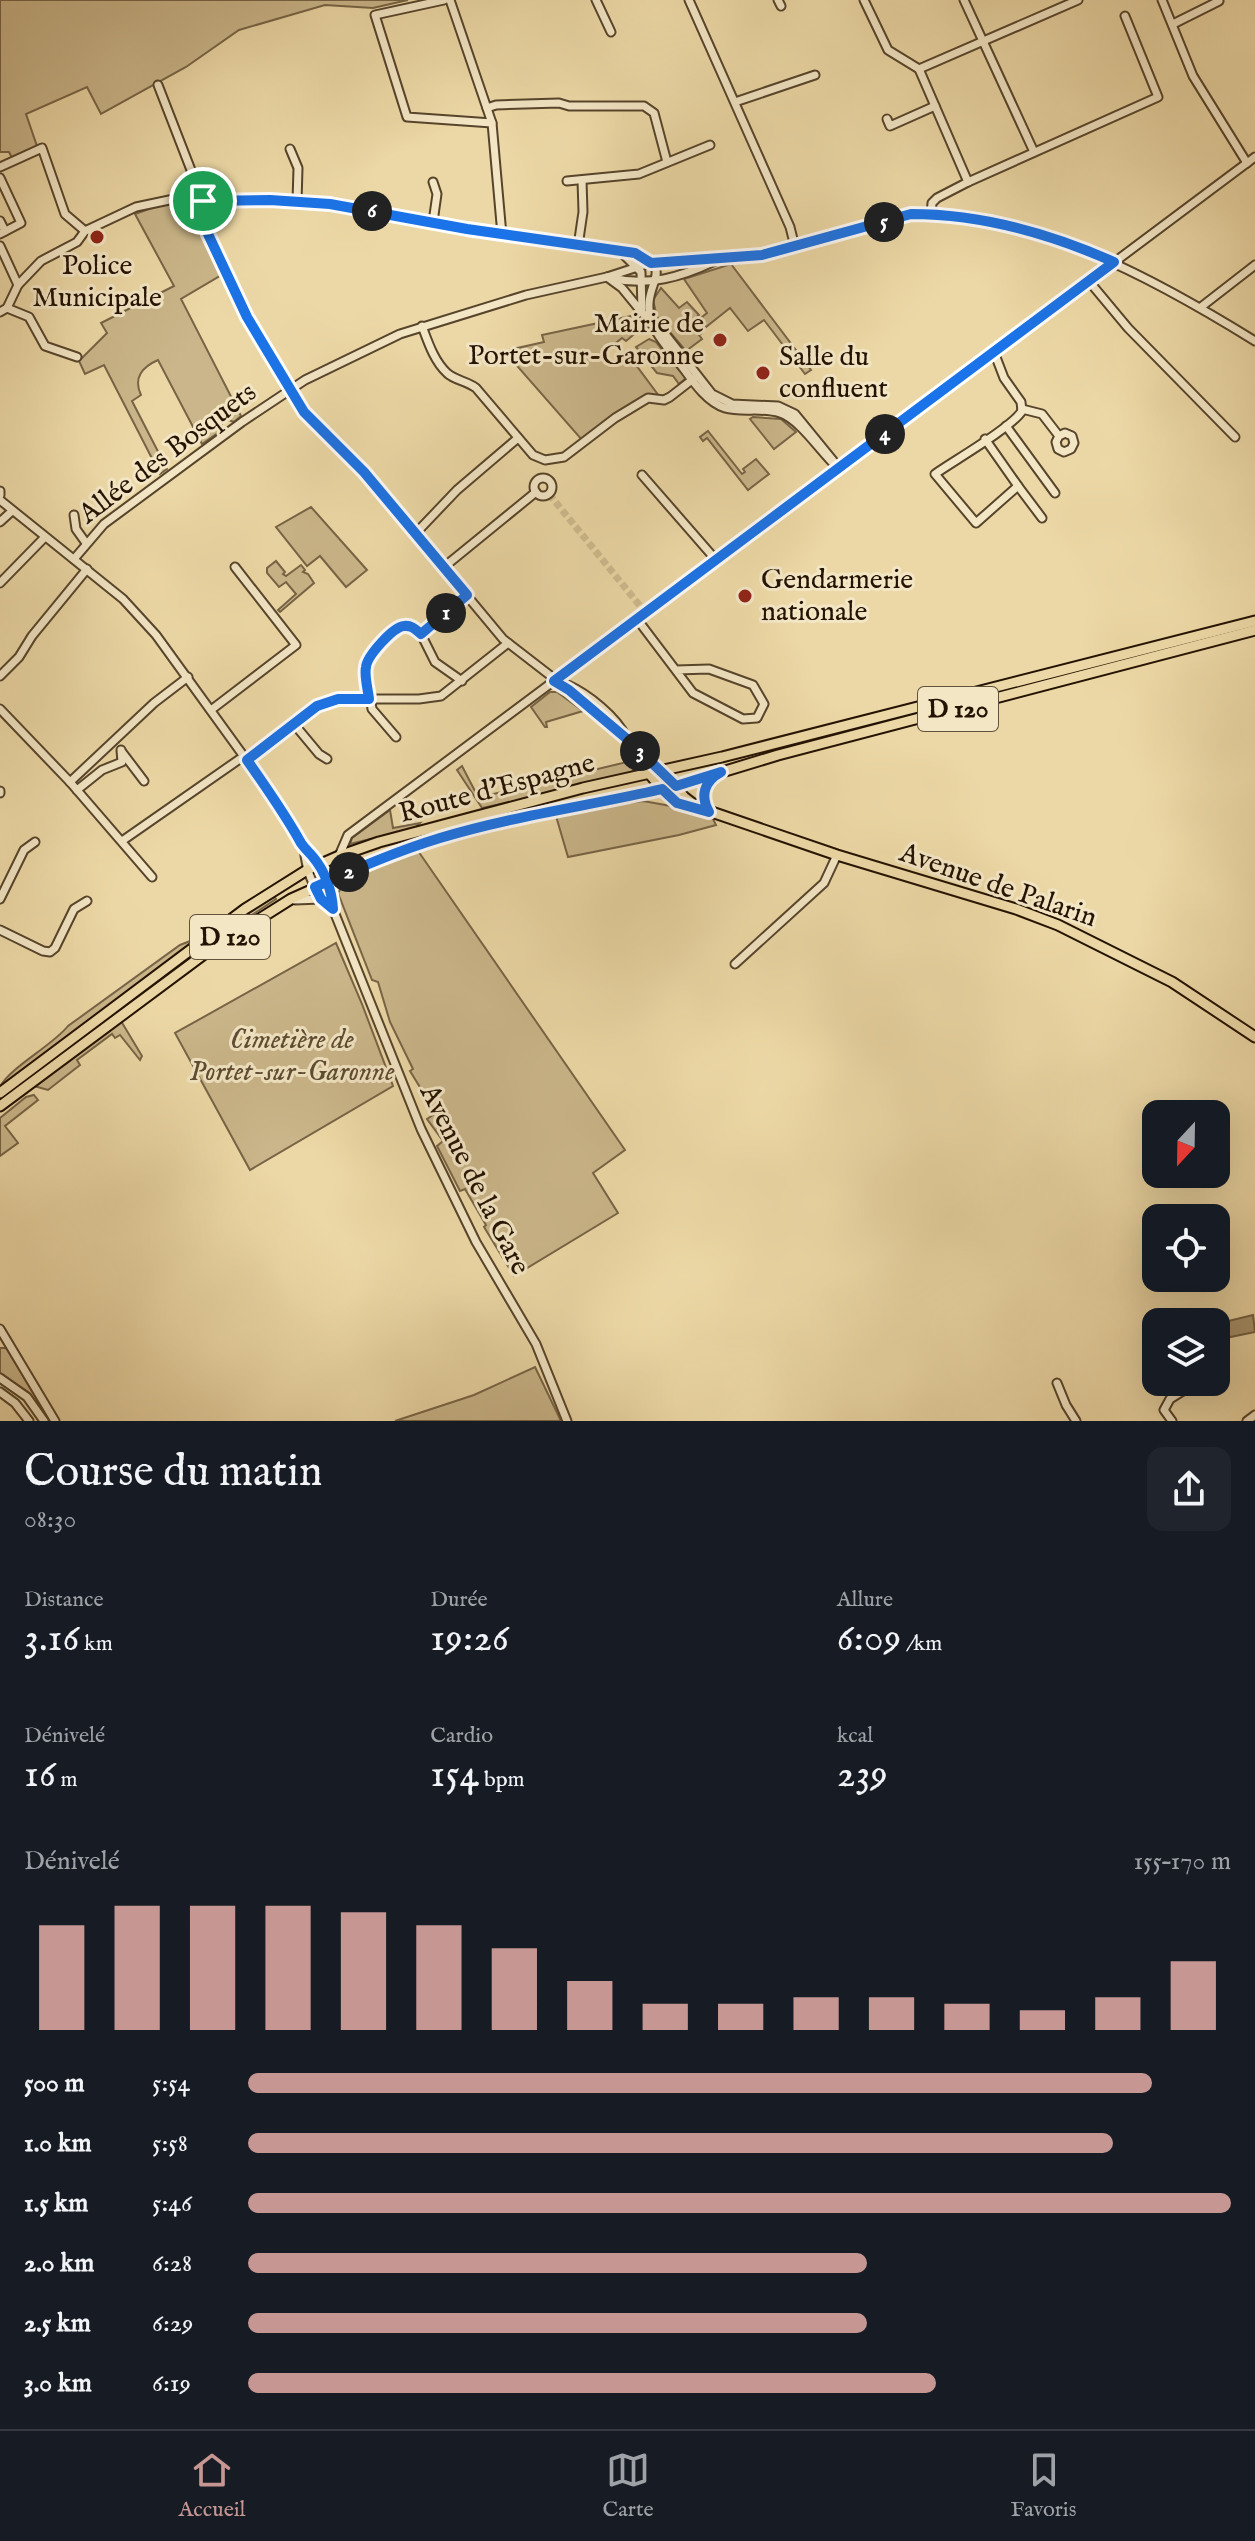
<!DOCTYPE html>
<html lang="fr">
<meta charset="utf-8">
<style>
body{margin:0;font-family:"IM FELL English",serif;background:#20242c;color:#f1f3f6;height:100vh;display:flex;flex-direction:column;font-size:30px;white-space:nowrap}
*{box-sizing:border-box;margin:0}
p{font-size:26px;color:#9ea1a6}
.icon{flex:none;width:44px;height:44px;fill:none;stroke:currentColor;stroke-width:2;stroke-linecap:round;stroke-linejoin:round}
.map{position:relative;height:1421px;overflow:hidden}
.side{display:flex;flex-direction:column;background:#171b24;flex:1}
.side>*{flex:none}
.needle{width:52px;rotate:202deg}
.fabs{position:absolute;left:1142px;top:1100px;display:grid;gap:16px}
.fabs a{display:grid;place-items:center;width:88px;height:88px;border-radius:16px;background:#171b24;box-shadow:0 8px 32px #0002;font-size:40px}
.pin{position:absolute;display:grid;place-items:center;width:68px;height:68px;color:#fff;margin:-34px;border:4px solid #fff;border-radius:50%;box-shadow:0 2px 8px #0007}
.km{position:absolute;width:40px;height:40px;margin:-20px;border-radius:50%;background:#222;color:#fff;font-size:22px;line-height:40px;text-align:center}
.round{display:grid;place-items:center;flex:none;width:84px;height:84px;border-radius:16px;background:#20242c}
.headline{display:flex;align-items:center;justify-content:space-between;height:136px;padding:0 24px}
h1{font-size:44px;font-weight:600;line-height:60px}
.stats{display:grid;grid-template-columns:repeat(3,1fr);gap:12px;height:136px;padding:8px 24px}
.stats div{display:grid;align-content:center}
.stats b{font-size:40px;font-weight:600}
.stats small{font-size:22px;font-weight:400}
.stats p{font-size:22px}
.chart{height:224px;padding:16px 24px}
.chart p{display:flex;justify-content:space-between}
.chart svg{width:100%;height:144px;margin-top:8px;stroke:#c59692;stroke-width:6}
ul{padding:0 24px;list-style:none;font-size:26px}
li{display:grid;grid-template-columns:128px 96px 1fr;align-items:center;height:60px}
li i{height:20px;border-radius:10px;background:#c59692}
.dock{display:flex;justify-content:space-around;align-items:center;height:112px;border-top:2px solid #363941;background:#171b24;font-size:22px;color:#9ea1a6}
.dock a{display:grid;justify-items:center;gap:4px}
.dock .active{color:#c59692}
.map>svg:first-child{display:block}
.green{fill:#cab68a;stroke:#776446;stroke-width:2}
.water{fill:#a8956e;stroke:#736143;stroke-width:2}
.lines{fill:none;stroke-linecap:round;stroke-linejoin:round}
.minor-tunnel{stroke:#ceba8d;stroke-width:7;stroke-dasharray:7 3.5;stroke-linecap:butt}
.minor-casing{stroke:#56442b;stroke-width:11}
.major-casing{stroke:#241202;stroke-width:13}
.minor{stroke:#f3e6c5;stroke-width:7}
.major{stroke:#ecd8a6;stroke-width:9}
.route-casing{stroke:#fff;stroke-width:16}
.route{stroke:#1a73e8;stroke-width:10}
.poi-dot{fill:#8f2418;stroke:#f3e6c5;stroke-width:3}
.labels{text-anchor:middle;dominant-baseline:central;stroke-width:6;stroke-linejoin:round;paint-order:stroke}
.shield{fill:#f3e6c5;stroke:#62523c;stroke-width:2}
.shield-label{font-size:26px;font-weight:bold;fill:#241202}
.poi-label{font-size:28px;fill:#241202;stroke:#f3e6c5;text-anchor:start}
.street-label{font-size:28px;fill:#241202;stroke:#f3e6c5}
.park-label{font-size:28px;font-style:italic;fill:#5e4b32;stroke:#f3e6c5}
</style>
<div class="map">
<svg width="1255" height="1421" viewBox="0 0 1255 1421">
<rect width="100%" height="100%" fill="#ecd8a6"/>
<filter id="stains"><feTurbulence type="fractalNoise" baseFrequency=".0025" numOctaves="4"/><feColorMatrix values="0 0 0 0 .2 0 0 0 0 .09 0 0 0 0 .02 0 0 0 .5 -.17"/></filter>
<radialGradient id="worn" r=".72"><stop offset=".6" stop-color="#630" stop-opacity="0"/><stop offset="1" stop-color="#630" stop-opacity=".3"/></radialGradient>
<g class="green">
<polygon points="0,0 408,0 373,8 325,5 239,30 186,67 101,114 87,87 26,114 38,149 12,158 9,152 0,152"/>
<path d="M 182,203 L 191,209 L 223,274 L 181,299 L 241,416 L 234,422 L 226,419 L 222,422 L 222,430 L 202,444 L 158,360 C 142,367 133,378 141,395 L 132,401 L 167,469 L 160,474 L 104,365 L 85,374 L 79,361 L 107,333 L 101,323 L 174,286 L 135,214 L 160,205 Z"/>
<polygon points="731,264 811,370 805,374 764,320 748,331 730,308 706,327 702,324 705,321 702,317 707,313 684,279"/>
<polygon points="661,288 679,308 687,302 699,315 692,321 702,333 699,335 702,339 686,351 657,317 653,300"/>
<polygon points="636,315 640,324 638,331 626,341 622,338 601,355 610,366 627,353 659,396 645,396 582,440 504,351 544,342 542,335"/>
<polygon points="649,339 656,342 686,378 679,384 673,376 657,373 636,347"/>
<polygon points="753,417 781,419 796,432 774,449 750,419"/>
<polygon points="708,431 742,474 745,472 743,469 756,459 769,474 748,490 707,438 703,441 700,437"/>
<polygon points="311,507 367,570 346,587 320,556 307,566 276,527"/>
<polygon points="276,561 285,572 283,574 286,576 301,565 305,570 303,572 308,574 314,583 280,612 278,610 296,594 286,582 279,587 267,573 267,568"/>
<polygon points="550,692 557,692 583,711 546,722 547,727 545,727 531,707"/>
<polygon points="631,761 635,764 632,772 554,793 482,808 457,770 462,766 476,793 481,797"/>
<path d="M 643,801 C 667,805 691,809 713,819 L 716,825 L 679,835 L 568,857 L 556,816 L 584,809 Z"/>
<polygon points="390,810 393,828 420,823 415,828 350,844 352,838"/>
<polygon points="416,848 625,1150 593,1173 618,1213 514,1276 484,1227 486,1225 465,1189 460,1191 437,1146 443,1141 427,1119 433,1115 434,1110 410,1071 413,1069 390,1022 378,982 372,980 338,893 345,882 343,878"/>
<polygon points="273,895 276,899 210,943 0,1102 0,1097"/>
<path d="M 203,936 L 185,950 L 0,1087 C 9,1068 52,1046 68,1026 L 180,945 Z"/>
<polygon points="336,943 362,1004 393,1086 250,1170 175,1033"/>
<polygon points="121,1021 142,1056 140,1060 120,1035 115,1038 112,1034 77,1060 80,1065 48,1090 34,1086"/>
<polygon points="34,1095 38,1100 5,1126 18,1143 0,1156 0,1118 26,1097"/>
<polygon points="0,1348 6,1348 11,1353 43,1410 28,1392 0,1373"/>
<polygon points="535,1367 561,1421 395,1421 474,1395"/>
</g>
<polygon class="water" points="1253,1315 1255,1332 1216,1340 1216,1324"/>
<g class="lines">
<polyline class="minor-tunnel" points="549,494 645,612"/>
<defs>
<g id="minor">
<polyline points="444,0 375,15 407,117 492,123"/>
<polyline points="450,0 492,123 502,235"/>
<polyline points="596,0 611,32"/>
<polyline points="689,0 790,227 795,247"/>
<polyline points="778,0 781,6"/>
<polyline points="864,0 888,50 919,69 968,182"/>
<polyline points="964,0 1034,152"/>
<polyline points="1162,0 1193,76 1247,163"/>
<polyline points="1173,24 1219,1"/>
<polyline points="919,69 1078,0"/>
<polyline points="158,85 203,201"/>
<polyline points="735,102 815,75"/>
<polyline points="487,108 496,105 559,103 569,106 644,106 654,113 667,162"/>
<polyline points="887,119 890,126 935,106"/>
<polyline points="290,149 298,168 297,202"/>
<polyline points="0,167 42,148 65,214 85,231"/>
<polyline points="0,178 21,223 0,234"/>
<polyline points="567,181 639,174 710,145"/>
<polyline points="192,200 247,317 304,412 364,472 503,639 569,690 660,769"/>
<polyline points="931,214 932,203 937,198 968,182 1158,97 1125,16"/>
<polyline points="0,221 5,231"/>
<polyline points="433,222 437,194 433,182"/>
<polyline points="0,246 18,285"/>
<polyline points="578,246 583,212 582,180"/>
<polyline points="622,253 641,272 642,312"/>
<polyline points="607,277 622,288 653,326 665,334 712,394 732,404 778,406 795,414 835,463"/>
<path d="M 611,278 C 648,287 681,277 715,261"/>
<polyline points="1088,280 1128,328 1235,437"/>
<polyline points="1201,307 1255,265"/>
<polyline points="7,308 29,317 45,346 77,357"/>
<path d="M 0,312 L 7,308 L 18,285 L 41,261 L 77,242 L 85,231 L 136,207 L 174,199 L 330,204 L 467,229 L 635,253 C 674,269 647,281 649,308 C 650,327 662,341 674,356 C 688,373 703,401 725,408 C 742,413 763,407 780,413 C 801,420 821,453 838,468"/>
<path d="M 422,326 C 428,342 434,361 447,373 C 454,380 467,381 476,388 L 533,455 L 545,460 L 564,457 L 615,418 L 648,398 L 664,400 L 670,397 L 697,376"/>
<polyline points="1022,409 1042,414 1059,436 1056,442 1058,449 1064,452 1071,449 1074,443 1072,436 1065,433 1059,436"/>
<polyline points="1006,426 1055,493"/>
<path d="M 985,439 L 1018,486 L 976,523 L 935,474 C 955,460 1011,428 1022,411 L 1021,402 L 1004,378 L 994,352"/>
<polyline points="642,475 716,560"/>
<circle cx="543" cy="487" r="9"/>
<polyline points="1018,486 1042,518"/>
<polyline points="0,491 0,495"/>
<polyline points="0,500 123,599 156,635 274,798 304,847 319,865 332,895 333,909"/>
<polyline points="74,515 76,529 86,543"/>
<polyline points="0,522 12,511"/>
<polyline points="416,533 457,490 518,438"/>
<path d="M 74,559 L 104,524 L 242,422 L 305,380 L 400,334 L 526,295 L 607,277 L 656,261 L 717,260 L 762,255 L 911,214 C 1038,215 1150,276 1255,341"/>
<polyline points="444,567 536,492"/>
<polyline points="0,583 44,538"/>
<polyline points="637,619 693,693 743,719 757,718 764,704 753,685 709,669 676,670"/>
<polyline points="421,634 467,595"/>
<polyline points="0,676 19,657 32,636 87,569"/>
<path d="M 568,685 C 588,694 617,717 626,737"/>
<polyline points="0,709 70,782 152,877"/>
<polyline points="211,710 296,645 235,567"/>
<polyline points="294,724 319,754 327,759"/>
<polyline points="396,737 372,709 366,665 373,652 397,629 412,626 421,634 435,662 462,681"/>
<polyline points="635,748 648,772"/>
<polyline points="122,752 144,781"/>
<polyline points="247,760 317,706 338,699 419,699 441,696 508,643"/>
<polyline points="70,782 154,703 188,677"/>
<polyline points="77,790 102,770 122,762 121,750"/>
<polyline points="0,791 0,793"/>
<polyline points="122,841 244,756"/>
<path d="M 304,847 C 306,871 314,894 333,909 L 421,1129 L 476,1242 L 536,1344 L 567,1421"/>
<polyline points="339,856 348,835 1255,157"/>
<polyline points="0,899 24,850 35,842"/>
<polyline points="295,900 321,899"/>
<polyline points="0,930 43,951 50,952 55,948 74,909 87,901"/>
<polyline points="735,964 824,883 837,855"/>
<polyline points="0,1329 55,1421"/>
<polyline points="0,1378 27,1397 44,1421"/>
<polyline points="1057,1383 1066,1405 1076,1421"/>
<polyline points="0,1392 15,1403 29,1421"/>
<polyline points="1172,1421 1164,1410 1170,1399 1197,1382"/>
<polyline points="1247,1421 1255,1415"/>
</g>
<g id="major">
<polyline points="660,769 684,797 697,807"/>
<path d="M 648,772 C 663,790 674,807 700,808 L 837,855 L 1016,909 L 1058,925 L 1172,982 L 1255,1037"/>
<path d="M 709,812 C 701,798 703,786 714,776"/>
<polyline points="0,1093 245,909 307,870 339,856 379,842 583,788 722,757 1255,621"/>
<polyline points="0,1106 207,952 291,899 385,857 441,838 523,817 676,786 778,755 1255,630"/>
</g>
</defs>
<use href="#minor" class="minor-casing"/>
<use href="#major" class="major-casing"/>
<use href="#minor" class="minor"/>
<use href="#major" class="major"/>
</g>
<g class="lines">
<defs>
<path id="route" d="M 203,201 L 192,200 L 247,317 L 304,412 L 364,472 L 467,595 L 421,634 C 416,630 412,625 404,626 C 393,627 367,656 366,667 C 364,676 368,689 369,699 L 338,699 L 317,706 L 247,760 C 266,787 285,814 301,843 C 305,849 309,852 313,857 C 325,871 332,891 333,909 L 321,899 L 315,887 C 356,869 397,851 440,838 C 513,816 588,806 662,789 L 677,803 L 709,812 C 700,796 704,781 721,772 L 676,786 L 627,739 L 569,690 L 554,681 L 1114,262 C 1051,234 980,214 911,214 L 762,255 L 651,263 L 635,253 L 467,229 L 330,204 L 270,200 L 203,201"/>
</defs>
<use href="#route" class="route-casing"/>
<use href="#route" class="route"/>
</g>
<g class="poi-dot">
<circle cx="97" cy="237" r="8"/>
<circle cx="720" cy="340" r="8"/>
<circle cx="763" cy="373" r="8"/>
<circle cx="745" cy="596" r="8"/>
</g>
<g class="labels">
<g class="shield">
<rect x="918" y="687" width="80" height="44" rx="6"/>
<rect x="190" y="915" width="80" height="44" rx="6"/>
</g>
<g class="shield-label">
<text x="958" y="709">D 120</text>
<text x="230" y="937">D 120</text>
</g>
<g class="poi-label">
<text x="97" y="266" text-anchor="middle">Police<tspan x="97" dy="32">Municipale</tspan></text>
<text x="704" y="324" text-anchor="end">Mairie de<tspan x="704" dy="32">Portet-sur-Garonne</tspan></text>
<text x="779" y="357">Salle du<tspan x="779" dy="32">confluent</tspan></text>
<text x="761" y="580">Gendarmerie<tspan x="761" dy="32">nationale</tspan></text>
</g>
<g class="street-label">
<text transform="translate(168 454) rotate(-37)">Allée des Bosquets</text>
<text transform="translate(497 789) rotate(-15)">Route d'Espagne</text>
<text transform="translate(998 886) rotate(19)">Avenue de Palarin</text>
<text transform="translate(474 1180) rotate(63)">Avenue de la Gare</text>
</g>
<g class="park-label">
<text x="292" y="1040">Cimetière de<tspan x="292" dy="32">Portet-sur-Garonne</tspan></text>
</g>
</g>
<rect width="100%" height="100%" filter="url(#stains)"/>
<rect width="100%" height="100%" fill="url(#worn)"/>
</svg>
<div class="fabs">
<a><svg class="needle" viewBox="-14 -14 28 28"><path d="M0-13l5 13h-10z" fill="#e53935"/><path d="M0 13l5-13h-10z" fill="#9ea1a6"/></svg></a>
<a><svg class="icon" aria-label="locate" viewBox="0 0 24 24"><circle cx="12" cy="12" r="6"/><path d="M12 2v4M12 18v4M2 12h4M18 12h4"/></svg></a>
<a><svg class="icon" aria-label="layers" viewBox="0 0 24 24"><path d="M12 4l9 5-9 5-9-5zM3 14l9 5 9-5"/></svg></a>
</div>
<div class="pin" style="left:203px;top:201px;background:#1e9e55"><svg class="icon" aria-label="arrive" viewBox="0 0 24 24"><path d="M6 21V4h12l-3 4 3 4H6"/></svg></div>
<b class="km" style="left:446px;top:613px">1</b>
<b class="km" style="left:349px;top:872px">2</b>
<b class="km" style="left:640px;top:751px">3</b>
<b class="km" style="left:885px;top:434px">4</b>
<b class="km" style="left:884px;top:222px">5</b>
<b class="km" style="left:372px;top:211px">6</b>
</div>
<section class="side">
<div class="headline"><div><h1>Course du matin</h1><p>08:30</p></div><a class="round"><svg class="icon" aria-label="share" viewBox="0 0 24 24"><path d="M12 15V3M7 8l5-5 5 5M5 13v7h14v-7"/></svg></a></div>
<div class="stats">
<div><p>Distance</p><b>3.16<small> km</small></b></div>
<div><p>Durée</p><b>19:26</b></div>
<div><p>Allure</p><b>6:09<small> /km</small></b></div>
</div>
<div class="stats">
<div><p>Dénivelé</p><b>16<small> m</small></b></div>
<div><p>Cardio</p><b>154<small> bpm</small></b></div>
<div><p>kcal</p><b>239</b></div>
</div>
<div class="chart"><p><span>Dénivelé</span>155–170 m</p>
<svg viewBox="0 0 160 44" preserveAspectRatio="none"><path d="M5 44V12M15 44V6M25 44V6M35 44V6M45 44V8M55 44V12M65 44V19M75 44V29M85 44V36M95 44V36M105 44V34M115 44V34M125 44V36M135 44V38M145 44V34M155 44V23"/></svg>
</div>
<ul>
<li><b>500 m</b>5:54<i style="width:92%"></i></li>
<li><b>1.0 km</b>5:58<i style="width:88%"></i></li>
<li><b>1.5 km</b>5:46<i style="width:100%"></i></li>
<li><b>2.0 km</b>6:28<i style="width:63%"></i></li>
<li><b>2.5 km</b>6:29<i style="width:63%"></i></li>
<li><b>3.0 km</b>6:19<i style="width:70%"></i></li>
</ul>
</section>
<nav class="dock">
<a class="active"><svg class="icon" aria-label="home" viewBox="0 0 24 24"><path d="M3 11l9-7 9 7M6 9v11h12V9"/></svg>Accueil</a>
<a><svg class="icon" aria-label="map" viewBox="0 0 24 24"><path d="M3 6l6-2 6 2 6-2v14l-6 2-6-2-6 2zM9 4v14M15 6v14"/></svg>Carte</a>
<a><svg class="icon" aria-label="saved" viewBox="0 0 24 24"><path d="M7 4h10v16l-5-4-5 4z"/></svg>Favoris</a>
</nav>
